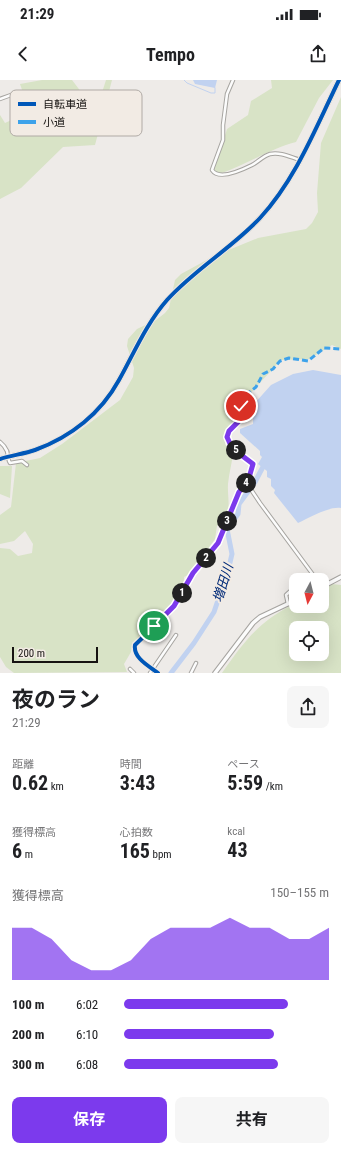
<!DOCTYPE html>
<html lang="ja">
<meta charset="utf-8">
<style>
body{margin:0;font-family:"Roboto Condensed","Noto Sans JP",sans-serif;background:#f6f6f6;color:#202124;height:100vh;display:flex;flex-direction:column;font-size:15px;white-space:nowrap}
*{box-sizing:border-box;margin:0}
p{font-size:13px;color:#757577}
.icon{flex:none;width:22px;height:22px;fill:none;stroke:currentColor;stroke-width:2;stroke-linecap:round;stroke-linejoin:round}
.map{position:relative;height:593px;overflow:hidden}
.sheet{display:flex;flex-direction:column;background:#fff;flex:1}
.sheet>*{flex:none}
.needle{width:26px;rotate:187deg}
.buttons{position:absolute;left:289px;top:493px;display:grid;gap:8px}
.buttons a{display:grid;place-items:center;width:40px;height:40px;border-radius:8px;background:#fff;box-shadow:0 4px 16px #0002;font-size:20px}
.scale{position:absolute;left:12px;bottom:10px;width:86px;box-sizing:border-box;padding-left:4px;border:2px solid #161311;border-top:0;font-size:11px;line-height:14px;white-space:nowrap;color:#161311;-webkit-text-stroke:3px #f2ebe4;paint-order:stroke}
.pin{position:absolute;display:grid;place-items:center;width:34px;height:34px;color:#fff;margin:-17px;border:2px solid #fff;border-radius:50%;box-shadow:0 1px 4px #0007}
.km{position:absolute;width:20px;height:20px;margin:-10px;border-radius:50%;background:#222;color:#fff;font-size:11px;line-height:20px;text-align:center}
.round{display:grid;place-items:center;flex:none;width:42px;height:42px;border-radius:8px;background:#f6f6f6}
.headline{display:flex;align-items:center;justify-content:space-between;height:68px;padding:0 12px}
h1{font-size:22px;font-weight:700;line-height:30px}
.metrics{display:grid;grid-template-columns:repeat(3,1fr);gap:6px;height:68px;padding:4px 12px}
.metrics div{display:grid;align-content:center}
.metrics b{font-size:20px;font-weight:700}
.metrics small{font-size:11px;font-weight:400}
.metrics p{font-size:11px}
.chart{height:112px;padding:8px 12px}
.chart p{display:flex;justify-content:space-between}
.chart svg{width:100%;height:72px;margin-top:4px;fill:#7c3aed;opacity:.7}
.button{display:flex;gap:8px;margin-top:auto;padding:8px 12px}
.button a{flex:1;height:46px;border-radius:8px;background:#7c3aed;color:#fff;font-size:16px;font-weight:700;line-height:46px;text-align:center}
.button a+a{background:#f6f6f6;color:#202124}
ul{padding:0 12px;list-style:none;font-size:13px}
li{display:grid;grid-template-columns:64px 48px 1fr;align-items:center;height:30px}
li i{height:10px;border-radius:5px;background:#7c3aed}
.status{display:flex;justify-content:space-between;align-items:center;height:28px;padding:0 20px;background:#fff;direction:ltr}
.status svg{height:11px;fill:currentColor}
header{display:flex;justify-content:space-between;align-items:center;height:52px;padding:0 12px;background:#fff;font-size:18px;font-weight:700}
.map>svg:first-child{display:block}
.green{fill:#d8e3c6;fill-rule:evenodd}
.water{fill:#c1d2f0}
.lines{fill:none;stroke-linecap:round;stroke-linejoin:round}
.stream{stroke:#c1d2f0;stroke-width:1}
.river{stroke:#c1d2f0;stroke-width:5}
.street-casing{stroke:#a6a4a0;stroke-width:4.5}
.secondary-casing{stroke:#a6a4a0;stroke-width:5.5}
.street{stroke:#fcfcfc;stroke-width:2.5}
.secondary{stroke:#fcfcfc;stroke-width:3.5}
.street-bridge-casing{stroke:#a6a4a0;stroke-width:4.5;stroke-linecap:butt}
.street-bridge{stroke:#fcfcfc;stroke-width:2.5}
.quiet{stroke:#3da2ea;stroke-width:3;stroke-dasharray:6 3;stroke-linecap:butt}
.cycleway-casing{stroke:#f2ebe4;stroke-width:6}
.cycleway{stroke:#0057b8;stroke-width:4}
.route-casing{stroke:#fff;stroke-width:8}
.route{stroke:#7c3aed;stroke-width:5}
.labels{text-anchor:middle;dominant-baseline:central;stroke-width:4;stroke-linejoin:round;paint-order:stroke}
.water-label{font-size:13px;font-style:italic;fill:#002a78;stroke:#f2ebe4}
.key{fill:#f2ebe4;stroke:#b0aaa5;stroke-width:1}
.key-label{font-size:11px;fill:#161311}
</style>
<div class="status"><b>21:29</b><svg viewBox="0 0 49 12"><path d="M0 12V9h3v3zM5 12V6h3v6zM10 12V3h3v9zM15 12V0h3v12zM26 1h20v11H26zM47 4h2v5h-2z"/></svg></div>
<header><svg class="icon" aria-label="back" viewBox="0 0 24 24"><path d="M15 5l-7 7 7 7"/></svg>Tempo<svg class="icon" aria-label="share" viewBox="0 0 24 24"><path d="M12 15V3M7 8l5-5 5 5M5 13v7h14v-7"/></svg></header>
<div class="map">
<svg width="341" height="593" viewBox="0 0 341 593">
<rect width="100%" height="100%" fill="#eeebe8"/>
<g class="green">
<polygon points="42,0 72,0 88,21 92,44 106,0 112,0 95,65 63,67 21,108 0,119 0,35 5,43 20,36 24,38 30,33 20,4"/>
<path d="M 271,0 L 333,0 L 319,18 L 296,62 C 269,69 246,85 219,94 L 214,90 L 227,49 L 248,35 L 251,21 L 272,8 Z"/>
<path d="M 341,17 L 341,269 L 332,265 L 309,279 L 281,280 L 246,318 L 243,337 L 225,364 L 233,373 C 232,383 229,393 228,404 C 227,422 234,432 217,446 L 215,459 L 190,494 L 184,497 C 185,521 149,548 132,563 L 131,572 L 124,584 L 127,592 L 14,593 L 6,587 L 0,577 L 0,468 L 10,469 L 18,476 L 32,473 L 33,464 L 25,451 L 14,461 L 0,464 L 0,435 L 11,427 L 16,383 L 40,378 L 62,364 L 120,320 L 133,297 L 134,288 L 127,266 L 128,259 L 137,249 L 156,240 L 165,233 L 169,228 L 175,200 L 181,194 L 214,176 L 258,158 L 306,149 L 312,143 L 318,132 L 317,113 L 321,63 Z"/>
<polygon points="0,386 12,386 10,418 0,414"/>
<path d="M 322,503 L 341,505 L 341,593 L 222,593 C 243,563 258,542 292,525 L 296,510 L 296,526 L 322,526 ZM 296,548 L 322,548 L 322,574 L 296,574 Z"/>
</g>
<g class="water">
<polygon points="193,0 217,0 215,8 195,4"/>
<path d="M 313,290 L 341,295 L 341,428 C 329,426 309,438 298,443 L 274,413 L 275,410 L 271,406 L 271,399 L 267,397 L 267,391 L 258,384 L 262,377 L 260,375 L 260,371 L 240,353 L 240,349 L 253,344 L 253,325 L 271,305 L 293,294 Z"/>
</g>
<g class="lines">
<polyline class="stream" points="184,0 187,3 211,13 215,13 215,8"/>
<polyline class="river" points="171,593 194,563 214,532 228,491 232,474 227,449 238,434 239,424 255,402 265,383"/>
<defs>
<g id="street">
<path d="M 233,0 L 227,14 L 223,45 L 223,60 L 213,87 L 212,90 C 219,101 242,90 252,85 C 258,82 263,76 270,74 C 281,72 290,77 300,80"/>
<polyline points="0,19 11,15"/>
<polyline points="0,362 4,366 7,371"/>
<polyline points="9,381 10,383 22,381 27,385"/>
<polyline points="244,406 252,411 260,423 314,496 307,500"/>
<polyline points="288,524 286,515 296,506"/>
<polyline points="130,589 134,593"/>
<polyline points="150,593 176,555"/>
<path d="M 158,593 C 149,586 133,578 135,565 L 174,527 L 193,493 L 218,463 L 239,412 L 248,401 L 253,384 L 232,368 L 227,357 L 229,351 L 243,337 L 241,322 L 246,315"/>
<polyline points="191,593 196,583"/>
</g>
<g id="secondary">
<path d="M 0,379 C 12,375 24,374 35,370 C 71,357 101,333 119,300 C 134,273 146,244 167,220 C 195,189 232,168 260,138 C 296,99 316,47 339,0"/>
<polyline points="322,507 341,497"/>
<polyline points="215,593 253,543 260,537 296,520"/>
</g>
</defs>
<use href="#street" class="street-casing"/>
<use href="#secondary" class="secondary-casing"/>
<use href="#street" class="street"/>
<use href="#secondary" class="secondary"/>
<defs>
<polyline id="street-bridge" points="7,371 9,381"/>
</defs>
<use href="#street-bridge" class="street-bridge-casing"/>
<use href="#street-bridge" class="street-bridge"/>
<polyline class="quiet" points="246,315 256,307 263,294 273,289 280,281 289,278 308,281 324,268 341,269"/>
<defs>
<g id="cycleway">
<path d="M 0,379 C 12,375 24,374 35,370 C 71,357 101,333 119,300 C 134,273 146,244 167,220 C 195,189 232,168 260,138 C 296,99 316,47 339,0"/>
<path d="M 158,593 C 149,586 133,578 135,565 L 174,527 L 193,493 L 218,463 L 239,412 L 248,401 L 253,384 L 232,368 L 227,357 L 229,351 L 243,337 L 241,322 L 246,315"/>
</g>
</defs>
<use href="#cycleway" class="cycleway-casing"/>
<use href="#cycleway" class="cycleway"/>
</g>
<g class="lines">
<defs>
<polyline id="route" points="154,546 174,526 193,493 218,463 239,412 248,401 253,384 232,368 227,357 229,351 243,337 241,326"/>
</defs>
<use href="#route" class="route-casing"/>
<use href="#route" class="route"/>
</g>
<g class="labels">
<g class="water-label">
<text transform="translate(223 503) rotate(-73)">増田川</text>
</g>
</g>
<rect x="10" y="10" width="132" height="46" rx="6" class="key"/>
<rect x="18" y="22" width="18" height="4" fill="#0057b8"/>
<rect x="18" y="40" width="18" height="4" fill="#3da2ea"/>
<g class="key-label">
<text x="43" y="28">自転車道</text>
<text x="43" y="46">小道</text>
</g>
</svg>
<div class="buttons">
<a><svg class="needle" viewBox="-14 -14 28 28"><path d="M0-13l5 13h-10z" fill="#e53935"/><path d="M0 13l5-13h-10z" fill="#757577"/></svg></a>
<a><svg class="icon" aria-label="locate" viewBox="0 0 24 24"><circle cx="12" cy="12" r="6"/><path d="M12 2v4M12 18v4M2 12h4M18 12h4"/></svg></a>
</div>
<div class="scale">200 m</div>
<div class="pin" style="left:154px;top:546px;background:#1e9e55"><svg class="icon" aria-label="arrive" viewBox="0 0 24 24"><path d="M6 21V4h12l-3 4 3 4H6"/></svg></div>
<div class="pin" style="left:241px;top:326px;background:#d93025"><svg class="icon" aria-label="check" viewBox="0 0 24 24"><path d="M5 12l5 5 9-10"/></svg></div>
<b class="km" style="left:182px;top:513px">1</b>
<b class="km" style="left:206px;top:478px">2</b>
<b class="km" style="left:227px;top:441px">3</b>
<b class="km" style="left:246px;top:403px">4</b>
<b class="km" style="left:236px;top:370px">5</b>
</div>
<section class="sheet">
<div class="headline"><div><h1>夜のラン</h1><p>21:29</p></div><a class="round"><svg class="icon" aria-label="share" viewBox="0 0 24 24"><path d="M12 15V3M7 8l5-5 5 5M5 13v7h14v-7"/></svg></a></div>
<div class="metrics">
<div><p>距離</p><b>0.62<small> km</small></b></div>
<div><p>時間</p><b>3:43</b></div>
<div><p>ペース</p><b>5:59<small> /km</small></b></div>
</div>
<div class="metrics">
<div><p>獲得標高</p><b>6<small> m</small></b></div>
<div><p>心拍数</p><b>165<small> bpm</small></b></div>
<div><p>kcal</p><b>43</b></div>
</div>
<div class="chart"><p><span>獲得標高</span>150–155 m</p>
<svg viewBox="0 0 160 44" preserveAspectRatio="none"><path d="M0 44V12L10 12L20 19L30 32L40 38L50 38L60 32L70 19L80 12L90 12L100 12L110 6L120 12L130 12L140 19L150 19L160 12V44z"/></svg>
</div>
<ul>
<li><b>100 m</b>6:02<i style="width:80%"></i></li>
<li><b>200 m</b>6:10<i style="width:73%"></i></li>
<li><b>300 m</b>6:08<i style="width:75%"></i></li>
</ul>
<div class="button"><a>保存</a><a>共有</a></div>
</section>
